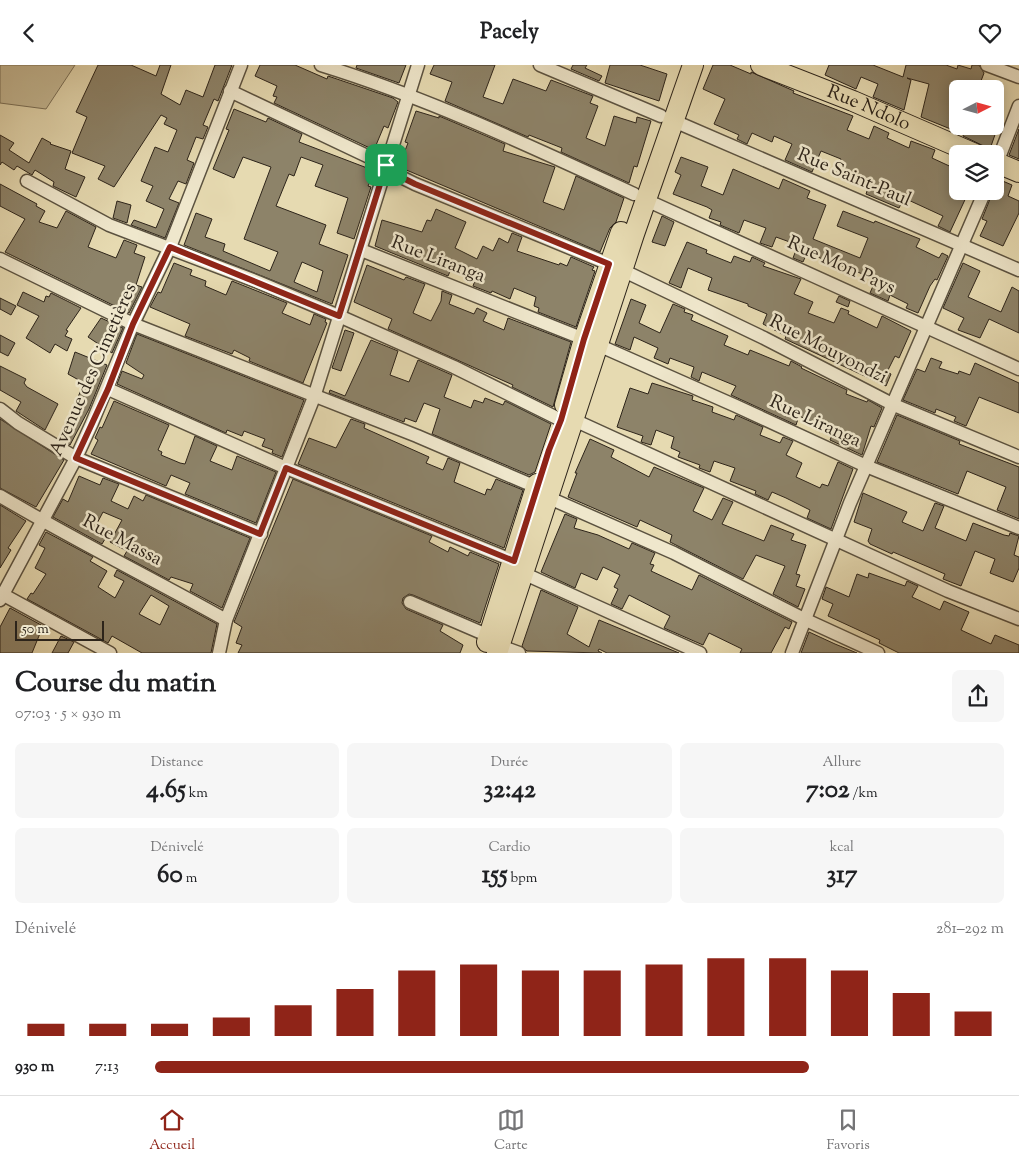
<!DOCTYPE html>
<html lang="fr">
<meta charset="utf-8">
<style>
body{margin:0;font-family:"Sorts Mill Goudy",serif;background:#f6f6f6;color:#202124;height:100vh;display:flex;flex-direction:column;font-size:19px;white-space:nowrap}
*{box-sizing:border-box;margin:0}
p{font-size:16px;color:#757577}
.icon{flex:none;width:28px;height:28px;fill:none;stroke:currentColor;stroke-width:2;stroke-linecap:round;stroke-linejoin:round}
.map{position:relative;height:588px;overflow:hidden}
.drawer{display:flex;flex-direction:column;background:#fff;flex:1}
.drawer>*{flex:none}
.needle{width:32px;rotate:84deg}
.buttons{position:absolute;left:949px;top:15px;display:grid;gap:10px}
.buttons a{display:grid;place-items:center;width:55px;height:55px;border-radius:8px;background:#fff;box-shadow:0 2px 12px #0003;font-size:25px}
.scale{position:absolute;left:15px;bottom:12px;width:89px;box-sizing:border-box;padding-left:5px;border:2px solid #2d241a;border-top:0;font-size:14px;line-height:18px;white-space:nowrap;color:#2d241a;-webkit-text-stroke:4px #efe7cc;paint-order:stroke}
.pin{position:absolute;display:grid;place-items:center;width:42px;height:42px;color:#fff;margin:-21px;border-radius:10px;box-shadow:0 2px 8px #0006}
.round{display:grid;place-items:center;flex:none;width:52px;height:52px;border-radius:8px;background:#f6f6f6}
.headline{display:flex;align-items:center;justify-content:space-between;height:85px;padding:0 15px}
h1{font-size:28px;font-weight:700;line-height:38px}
.metrics{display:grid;grid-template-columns:repeat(3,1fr);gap:8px;height:85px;padding:5px 15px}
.metrics div{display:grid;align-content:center;border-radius:8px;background:#f6f6f6;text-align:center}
.metrics b{font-size:25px;font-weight:700}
.metrics small{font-size:14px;font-weight:400}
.metrics p{font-size:14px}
.chart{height:140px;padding:10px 15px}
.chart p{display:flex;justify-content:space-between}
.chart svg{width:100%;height:90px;margin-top:5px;stroke:#8f2418;stroke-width:6}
ul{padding:0 15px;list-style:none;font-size:16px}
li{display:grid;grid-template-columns:80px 60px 1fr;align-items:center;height:38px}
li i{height:12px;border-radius:6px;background:#8f2418}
header{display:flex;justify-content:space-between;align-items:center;height:65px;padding:0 15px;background:#fff;font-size:22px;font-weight:700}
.dock{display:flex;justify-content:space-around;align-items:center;height:70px;border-top:1px solid #e0e0e0;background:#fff;font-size:14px;color:#757577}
.dock a{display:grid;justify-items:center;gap:2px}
.dock .selected{color:#8f2418}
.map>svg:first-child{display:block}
.green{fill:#c7bb97;stroke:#7a7058}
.building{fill:#8d8369;stroke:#2d241a;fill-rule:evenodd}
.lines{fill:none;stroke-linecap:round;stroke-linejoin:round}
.street-casing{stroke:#5b5240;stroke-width:15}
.primary-casing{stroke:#2d241a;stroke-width:22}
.street{stroke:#efe7cc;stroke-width:12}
.primary{stroke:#e6dab1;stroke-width:20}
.route-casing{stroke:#fff;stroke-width:10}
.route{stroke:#8f2418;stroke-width:6}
.labels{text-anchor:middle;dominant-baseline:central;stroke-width:5;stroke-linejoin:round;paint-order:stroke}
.street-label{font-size:19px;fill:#2d241a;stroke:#efe7cc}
</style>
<header><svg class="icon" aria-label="back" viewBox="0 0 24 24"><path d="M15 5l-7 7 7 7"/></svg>Pacely<svg class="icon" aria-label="heart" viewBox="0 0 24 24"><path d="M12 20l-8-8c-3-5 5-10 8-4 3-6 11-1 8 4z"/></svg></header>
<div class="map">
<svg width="1019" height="588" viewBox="0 0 1019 588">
<rect width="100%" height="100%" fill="#e6dab1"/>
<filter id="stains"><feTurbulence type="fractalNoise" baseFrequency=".004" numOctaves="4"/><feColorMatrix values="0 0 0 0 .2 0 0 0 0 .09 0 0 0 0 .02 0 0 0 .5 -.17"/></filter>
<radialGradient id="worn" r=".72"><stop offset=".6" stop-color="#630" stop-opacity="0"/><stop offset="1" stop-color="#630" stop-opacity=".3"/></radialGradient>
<polygon class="green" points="0,0 75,0 46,44 0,38"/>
<g class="building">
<polygon points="98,0 131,0 156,11 160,0 171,0 161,29 180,40 186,25 203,32 215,0 232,0 218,36 214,34 203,60 208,62 203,74 196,72 187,95 194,98 186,119 178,116 169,134 179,138 165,173 131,160 134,155 156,163 164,144 146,136 153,121 141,116 155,82 168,87 177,65 164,59 167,53 161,50 114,122 98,114 105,101 72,88 87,52 76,47"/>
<polygon points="260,0 295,0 327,14 328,11 393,33 398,37 388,63 384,61 374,85 274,38 277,32 273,31 277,21 255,11"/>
<polygon points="357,0 406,0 399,18 356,3"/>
<polygon points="434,0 495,0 483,32 503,39 513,14 546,26 551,15 593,31 590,38 598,41 586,73 605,81 614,51 636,58 637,52 651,56 637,102 634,101 629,118 561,87 562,83 529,70 528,72 445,36 452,17 430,9"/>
<polygon points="573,0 587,0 585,3 602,11 599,16 571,4"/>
<polygon points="610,0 640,0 667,9 659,36 605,18"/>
<polygon points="713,0 730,0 751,9 751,7 794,26 793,28 853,51 847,65 869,74 874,61 889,68 887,73 909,83 911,76 935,85 932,93 958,105 958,126 969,126 950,167 938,161 943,151 904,133 899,143 866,129 868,123 835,108 841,94 821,86 812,107 785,95 792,79 774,71 772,77 752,68 747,79 737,74 739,70 714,59 725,34 703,24"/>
<polygon points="829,0 873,0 903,12 906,0 946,0 957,4 958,0 971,4 972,0 979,0 984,8 978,24 958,24 958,67 921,52 929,19 907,13 911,15 904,45 873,32 878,19 861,12 856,24 825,10"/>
<path d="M 234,44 L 266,57 L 268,53 L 302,69 L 299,77 L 375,106 L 368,121 L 371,122 L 354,174 L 337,168 L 348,133 L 315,121 L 323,100 L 301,92 L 294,111 L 289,109 L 276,141 L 326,160 L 319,179 L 348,190 L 332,239 L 184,180 L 196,148 L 212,154 L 205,172 L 225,179 L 223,186 L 270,206 L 278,187 L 244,174 L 271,102 L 243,92 L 234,113 L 213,104 L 229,65 L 226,64 ZM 302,197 L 323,206 L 317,227 L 294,217 Z"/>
<polygon points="416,46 439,53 439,51 505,79 503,86 555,102 543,137 564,145 576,111 624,133 616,157 610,163 600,187 404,104 399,101 408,78 405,77"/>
<polygon points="966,61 998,61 990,84 963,71"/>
<polygon points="1019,64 1019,94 1009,90"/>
<polygon points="0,70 14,78 9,85 29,98 42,73 51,78 50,79 71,86 65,104 85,112 76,132 53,121 54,117 35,105 32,110 17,101 14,105 2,97 0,100"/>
<polygon points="681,92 708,102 701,121 723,130 733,104 779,124 783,114 810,126 807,133 826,140 813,174 860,193 868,173 837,161 843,146 874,158 875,156 920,174 916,182 939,193 942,188 948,191 937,215 935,214 930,221 918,248 906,243 908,239 890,230 888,236 870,228 876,214 807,188 803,197 793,193 798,180 776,172 772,182 760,178 766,163 744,155 739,168 720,160 721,157 709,153 712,145 707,142 673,129 681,110 675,107"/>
<polygon points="998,114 1012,120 1008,131 1019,136 1019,148 1003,181 980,171 987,156 982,154"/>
<polygon points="0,119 37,139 36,141 45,146 39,157 57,163 66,146 96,162 88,182 116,193 124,175 137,180 134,188 145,192 136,220 142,222 129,248 5,187 25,154 0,141"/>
<polygon points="117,136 131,140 127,158 113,153"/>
<polygon points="436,144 466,157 455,183 477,194 483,181 493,186 499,173 508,178 512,168 522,172 517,186 559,200 560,198 567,201 571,192 594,202 592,205 595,206 576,262 538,247 539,243 534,241 536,232 514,223 510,234 492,226 491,228 473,221 476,213 452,202 448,211 375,181 382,155 422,167 427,155 431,156"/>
<polygon points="662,151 674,157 665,181 652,177"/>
<polygon points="687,177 707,185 706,188 731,198 734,191 750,197 752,192 765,198 763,201 801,214 794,229 813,237 808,248 834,258 841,243 849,246 848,249 877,263 882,251 911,266 899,293 895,291 887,307 891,309 886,321 785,274 786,271 763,259 767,249 748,241 748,239 708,225 712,213 688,203 681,223 669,218"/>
<polygon points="174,198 192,205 190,210 206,216 205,221 226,230 232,216 287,238 282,248 310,260 314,249 326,254 325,257 327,258 303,318 249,296 250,293 234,285 232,289 185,271 190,259 150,242 158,227 161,228"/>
<polygon points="963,198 980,206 968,232 1001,247 1012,222 1019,226 1019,268 989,254 980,273 958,265 964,253 943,243"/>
<polygon points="367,200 404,215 406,212 425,219 413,248 431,256 441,236 442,226 452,230 449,239 474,249 477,243 487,248 483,256 504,265 508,253 571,277 553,342 512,322 513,320 388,264 392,254 354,237"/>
<polygon points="23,227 44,237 46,231 49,232 51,228 81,243 66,265 68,266 65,271 72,274 67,286 55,279 50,288 26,273 39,251 17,240"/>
<polygon points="839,231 850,236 848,242 836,237"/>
<polygon points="0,233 16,241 11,250 0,244"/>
<polygon points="631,234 646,240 639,258 660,268 673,239 685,244 684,247 693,250 691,255 728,271 724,280 748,290 750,285 789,301 791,296 802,302 801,303 847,325 846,329 867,337 868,335 882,343 874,362 871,361 862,390 830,375 834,366 799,351 796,360 731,330 736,321 702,307 699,316 691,312 694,302 670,293 668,299 654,293 658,283 634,272 630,285 615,279"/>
<polygon points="101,253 123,263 112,288 88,272"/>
<polygon points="345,265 354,268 341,306 332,303"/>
<polygon points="137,269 304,335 282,392 272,388 273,385 262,381 265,374 244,366 242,371 227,365 226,368 117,319 122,306 142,314 144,310 126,298"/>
<polygon points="0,270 15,278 8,291 0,287"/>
<polygon points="371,275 398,286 390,310 409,317 418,295 452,310 444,332 471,343 474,335 483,338 485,333 503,340 505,336 551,359 535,407 529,410 432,369 440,344 424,338 416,357 405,353 404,357 329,328 330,325 345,331"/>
<polygon points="75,287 107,300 89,344 70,380 60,374 84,318 68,309"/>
<polygon points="931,293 942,297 939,303 958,309 959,306 970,310 975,298 1019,318 1019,348 979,332 966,361 954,356 956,352 936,344 935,348 903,335 917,304 925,307"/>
<polygon points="0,301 26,314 24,318 27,322 58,339 45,365 16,346 21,337 0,325"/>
<polygon points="652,318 693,331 692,335 713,342 712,347 734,355 736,350 763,362 760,370 780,378 783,372 793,376 786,390 802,398 796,412 820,423 822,419 828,421 838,397 853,404 831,464 807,453 810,445 786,433 772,427 768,435 755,429 756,426 730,416 735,403 714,396 710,407 699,403 700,400 678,392 680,387 671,383 674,372 656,365 651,380 641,377 643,371 617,362 630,323 648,329"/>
<polygon points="114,336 169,360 158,385 162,387 161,390 180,398 185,399 195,371 217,381 210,396 232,405 237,391 276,407 256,458 185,429 190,418 171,410 166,421 91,389 98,375 95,373 100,362 102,363"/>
<polygon points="897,350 960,376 959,379 1019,402 1019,454 997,445 1006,422 967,406 958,429 877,397"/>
<polygon points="0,354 64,395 36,442 0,423"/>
<polygon points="351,354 365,359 364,363 429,392 426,398 443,405 448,393 460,398 454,417 485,430 487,424 491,425 496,414 523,425 504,483 298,399 309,373 336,383"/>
<polygon points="590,374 614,385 611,392 649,412 654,402 704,423 693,446 712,455 723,433 733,437 722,459 764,476 771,460 794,469 791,475 806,480 796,509 800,510 796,521 805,524 798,542 773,529 785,501 756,490 743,514 670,477 672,470 640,455 637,462 568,432 577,408 575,408"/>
<polygon points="79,411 100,420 103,413 119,419 111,436 128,444 134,431 143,436 146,430 250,473 222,543 190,526 193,519 171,512 169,515 124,491 127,486 110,477 122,455 103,447 93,466 105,474 102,479 53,452 63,434 68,437"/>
<polygon points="293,414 432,471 429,477 448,487 450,482 468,491 470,487 499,499 480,558 413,530 409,529 403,533 402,538 406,544 443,560 440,566 463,580 460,588 238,588 242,580 236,578 242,562 234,557"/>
<polygon points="863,428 907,447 902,457 923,466 935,438 944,441 935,463 966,476 973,458 1004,470 1009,471 1010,468 1019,471 1014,490 1019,492 1019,503 1013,517 990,508 995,494 975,486 961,521 943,514 945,509 893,487 892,489 870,479 868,476 872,464 854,457"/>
<polygon points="0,440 26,456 8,483 11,485 0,503"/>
<polygon points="565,449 577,454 574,463 598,470 629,484 632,478 655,488 650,499 654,500 651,506 692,525 699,510 792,557 789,564 785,562 771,588 740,588 742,584 709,568 703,580 664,563 670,551 629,530 622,544 611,539 618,524 614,522 620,510 603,502 597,515 581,508 575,523 541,507"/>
<path d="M 46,467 L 93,492 L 90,496 L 107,506 L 98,522 L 115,533 L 124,516 L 114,511 L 117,505 L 217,559 L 211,588 L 142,588 L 112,571 L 108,578 L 27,534 L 31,528 L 33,529 L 46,509 L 35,503 L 45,483 L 39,480 ZM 151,530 L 169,541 L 160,560 L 139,549 Z"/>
<polygon points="869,508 905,521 907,516 918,521 912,532 940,545 944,536 969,547 961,565 991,579 995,570 1019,580 1019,588 899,588 879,578 880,575 828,551 833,539 822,534 826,522 849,532 857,509 868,513"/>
<polygon points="541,525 578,542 567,569 589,582 599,555 679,588 607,588 599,584 598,586 602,588 527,586 522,581"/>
<polygon points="10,543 43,561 32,588 0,588 0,562"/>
<polygon points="809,567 835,579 857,588 801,588"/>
<polygon points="61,571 74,577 68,588 52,588"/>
</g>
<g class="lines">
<defs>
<g id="street">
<path d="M 321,0 C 428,33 532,82 634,129"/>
<polyline points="540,0 661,51"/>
<polyline points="987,0 1019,12"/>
<polyline points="230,26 386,100 399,111 415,119 609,199"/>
<polyline points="674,56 1019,205"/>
<polyline points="995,103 1019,41"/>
<polyline points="27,116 109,160 258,217 339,251 454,302 561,355"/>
<polyline points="646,135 1019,304"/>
<polyline points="361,185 584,274"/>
<polyline points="0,194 133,259 417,371 536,422"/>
<polyline points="622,205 764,273 894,340 1019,392"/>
<polyline points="598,280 736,341 866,401 1019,463"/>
<polyline points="108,324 286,403 514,496"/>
<polyline points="0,344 18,358 76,393 261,469"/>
<polyline points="574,355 948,526 1019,554"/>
<path d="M 0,431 C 74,475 151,513 226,555"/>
<polyline points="547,432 674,488 806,555 878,588"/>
<polyline points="525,509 700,588"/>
<polyline points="0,528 110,588"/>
<polyline points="0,535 76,393 92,358 133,259 170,182 241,0"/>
<polyline points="410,537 489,571"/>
<polyline points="500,581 519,588"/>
<polyline points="219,588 226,555 314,332 418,0"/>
<polyline points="792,588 850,438 985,126"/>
</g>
<g id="primary">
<path id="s1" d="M 761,0 L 853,36 L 975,89"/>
<polyline points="995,97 1019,107"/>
<polyline points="565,340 584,274 621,167"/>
<polyline points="487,577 537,419"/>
<polyline points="497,588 634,169 693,0"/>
</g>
</defs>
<use href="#street" class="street-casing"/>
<use href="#primary" class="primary-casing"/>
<use href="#street" class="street"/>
<use href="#primary" class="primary"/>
</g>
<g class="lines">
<defs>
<polygon id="route" points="386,100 399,111 415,119 609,199 584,274 561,355 549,385 514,496 286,403 260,469 76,393 108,324 133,259 170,182 339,251"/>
</defs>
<use href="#route" class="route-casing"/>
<use href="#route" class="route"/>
</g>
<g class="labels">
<g class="street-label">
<text stroke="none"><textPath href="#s1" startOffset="116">Rue Ndolo</textPath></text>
<text transform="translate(854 113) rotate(23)">Rue Saint-Paul</text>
<text transform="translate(438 195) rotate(21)">Rue Liranga</text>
<text transform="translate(841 201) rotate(24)">Rue Mon Pays</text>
<text transform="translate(828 285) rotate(27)">Rue Mouyondzi</text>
<text transform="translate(94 305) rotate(-66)">Avenue des Cimetières</text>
<text transform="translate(815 357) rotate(25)">Rue Liranga</text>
<text transform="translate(122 476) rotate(28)">Rue Massa</text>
</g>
</g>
<rect width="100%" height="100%" filter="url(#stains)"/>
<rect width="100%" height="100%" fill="url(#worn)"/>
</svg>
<div class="buttons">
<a><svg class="needle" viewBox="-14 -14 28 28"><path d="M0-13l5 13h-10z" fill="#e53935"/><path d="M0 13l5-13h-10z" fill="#757577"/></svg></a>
<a><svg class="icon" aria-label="layers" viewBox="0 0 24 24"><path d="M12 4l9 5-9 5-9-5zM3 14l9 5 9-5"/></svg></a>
</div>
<div class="scale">50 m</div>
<div class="pin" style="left:386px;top:100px;background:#1e9e55"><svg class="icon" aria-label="arrive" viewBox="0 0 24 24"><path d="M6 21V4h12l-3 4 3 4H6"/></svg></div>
</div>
<section class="drawer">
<div class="headline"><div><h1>Course du matin</h1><p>07:03 · 5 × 930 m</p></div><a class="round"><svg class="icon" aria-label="share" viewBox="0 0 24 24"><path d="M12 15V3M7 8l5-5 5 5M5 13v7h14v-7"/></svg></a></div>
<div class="metrics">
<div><p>Distance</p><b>4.65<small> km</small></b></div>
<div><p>Durée</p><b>32:42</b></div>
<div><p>Allure</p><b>7:02<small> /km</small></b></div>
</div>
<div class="metrics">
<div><p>Dénivelé</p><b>60<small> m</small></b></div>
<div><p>Cardio</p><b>155<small> bpm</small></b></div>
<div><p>kcal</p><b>317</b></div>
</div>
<div class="chart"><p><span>Dénivelé</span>281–292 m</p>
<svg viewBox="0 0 160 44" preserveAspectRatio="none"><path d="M5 44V38M15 44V38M25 44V38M35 44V35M45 44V29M55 44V21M65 44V12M75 44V9M85 44V12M95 44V12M105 44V9M115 44V6M125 44V6M135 44V12M145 44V23M155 44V32"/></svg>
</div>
<ul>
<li><b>930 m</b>7:13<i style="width:77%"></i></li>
</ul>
</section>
<nav class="dock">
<a class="selected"><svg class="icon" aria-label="home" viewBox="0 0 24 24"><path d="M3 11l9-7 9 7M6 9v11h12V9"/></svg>Accueil</a>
<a><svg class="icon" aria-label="map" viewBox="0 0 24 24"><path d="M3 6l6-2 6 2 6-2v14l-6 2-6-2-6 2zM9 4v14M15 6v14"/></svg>Carte</a>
<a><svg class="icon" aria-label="saved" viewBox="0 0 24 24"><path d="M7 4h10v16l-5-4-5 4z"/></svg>Favoris</a>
</nav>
